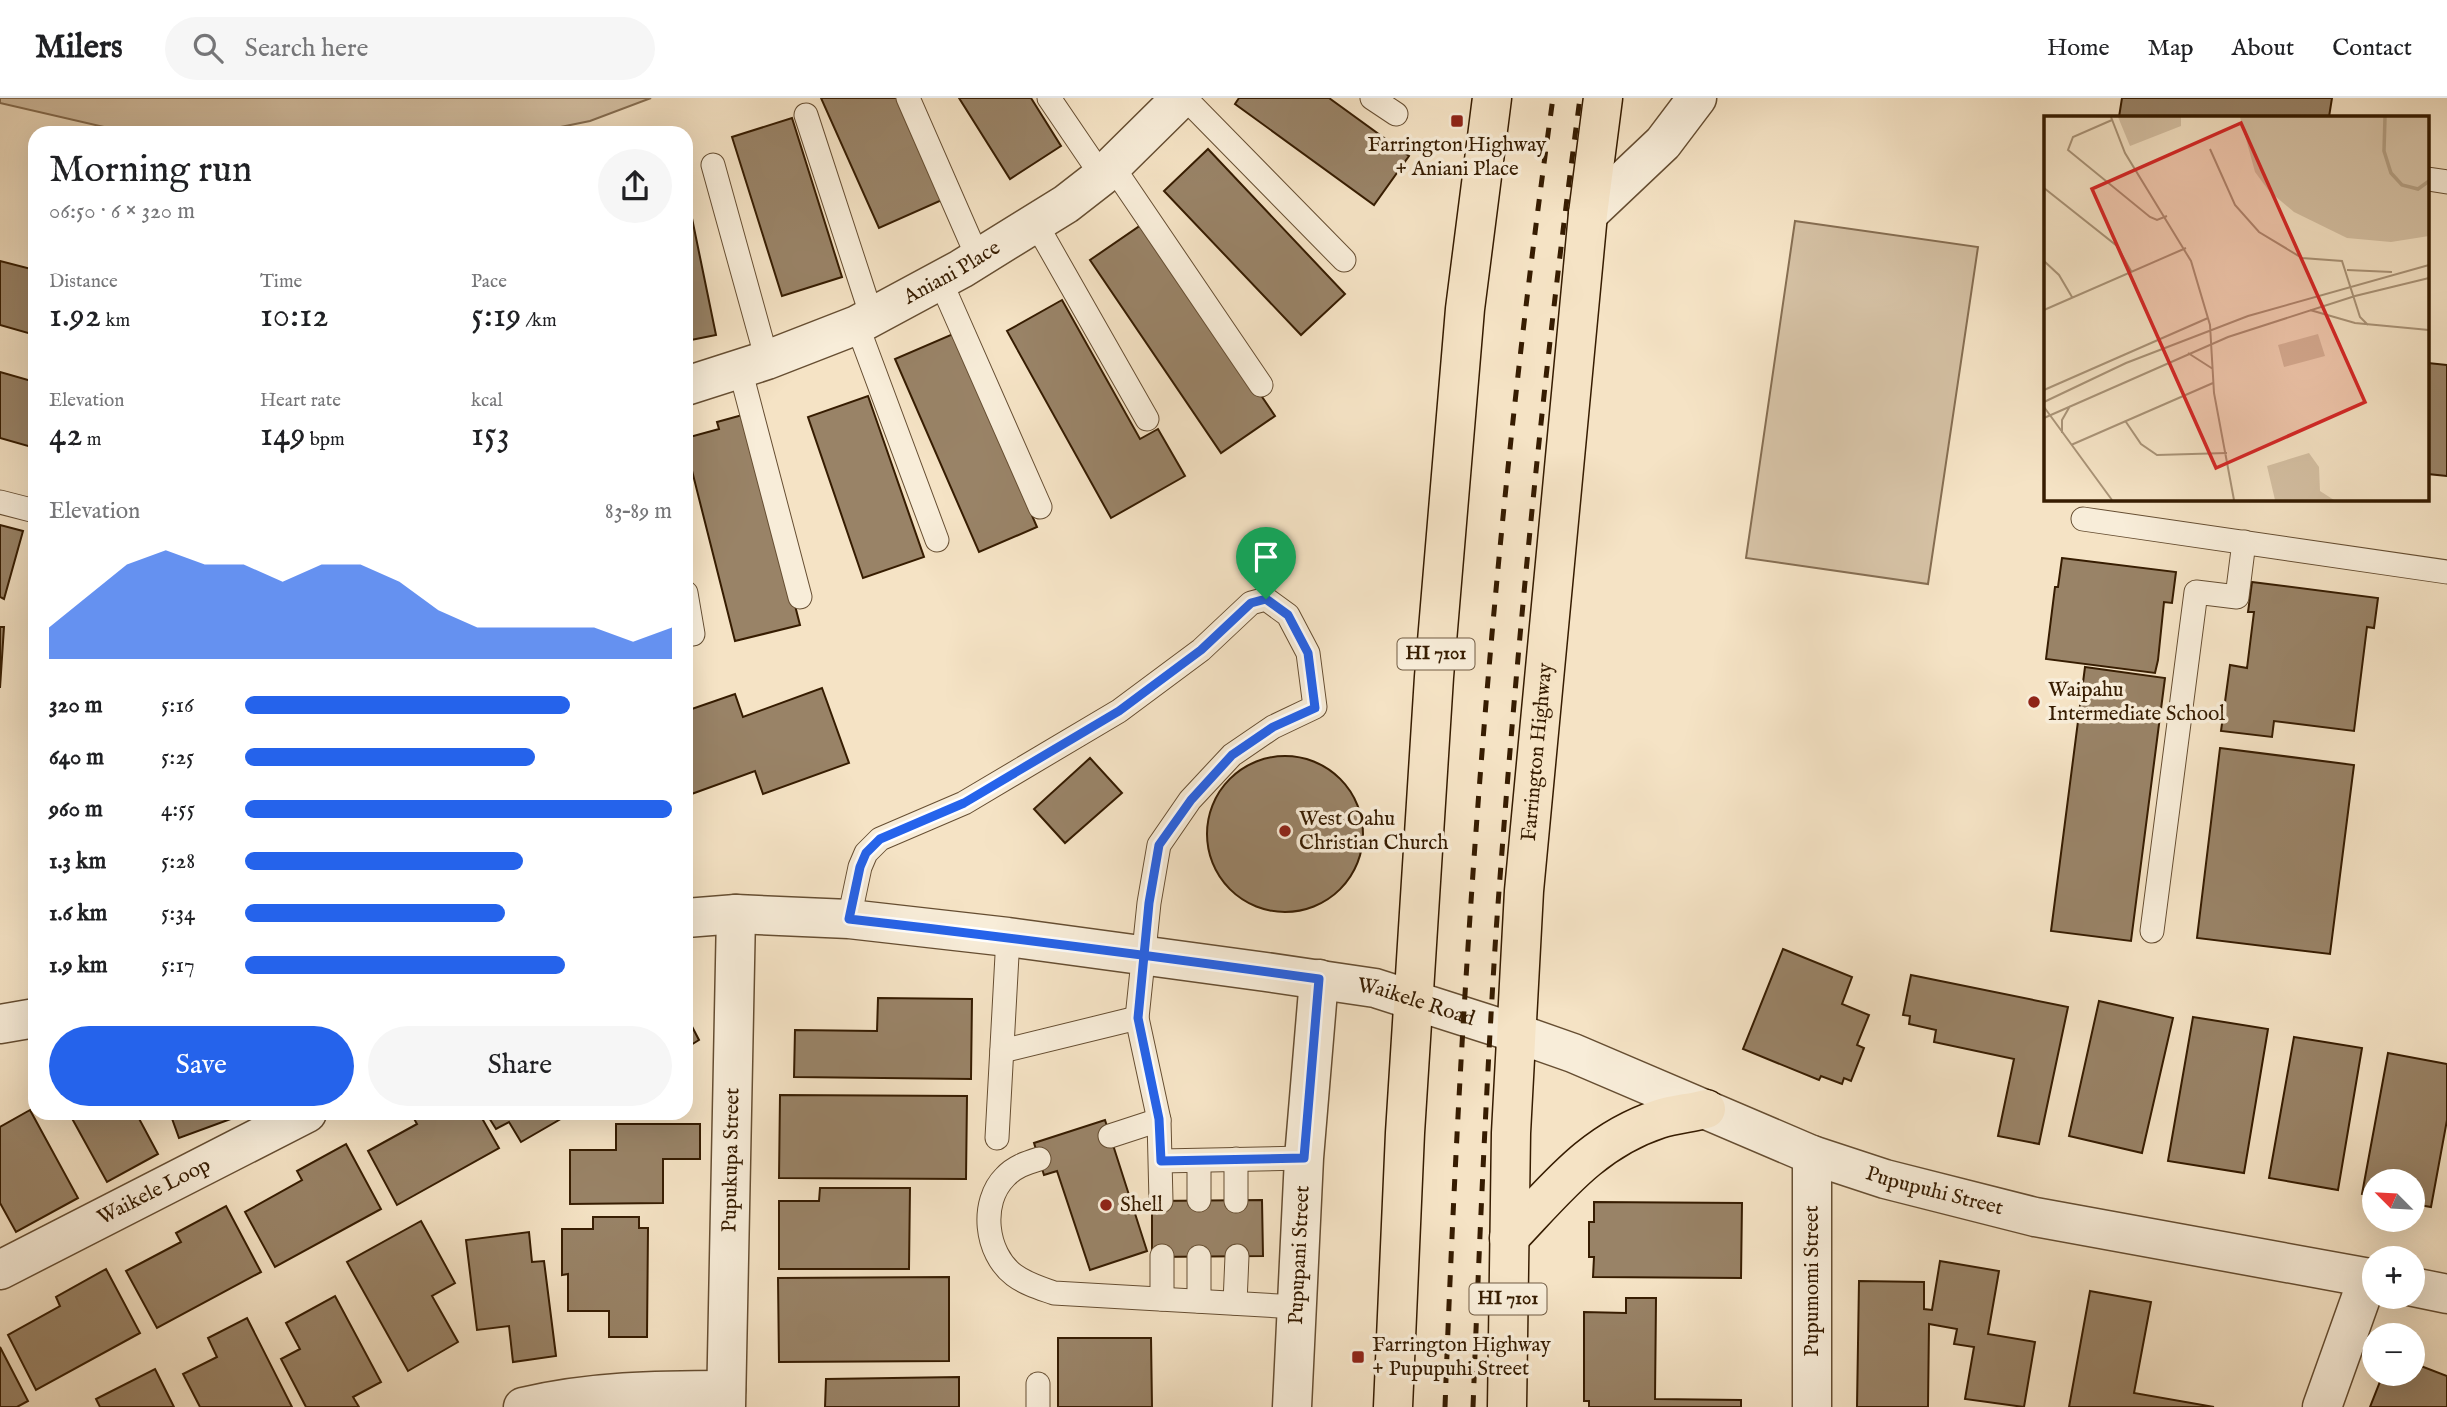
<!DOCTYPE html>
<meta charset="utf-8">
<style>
body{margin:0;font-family:"IM FELL English",serif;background:#f6f6f6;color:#202124;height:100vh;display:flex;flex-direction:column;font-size:26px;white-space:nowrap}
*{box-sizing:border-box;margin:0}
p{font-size:23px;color:#757577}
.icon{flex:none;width:38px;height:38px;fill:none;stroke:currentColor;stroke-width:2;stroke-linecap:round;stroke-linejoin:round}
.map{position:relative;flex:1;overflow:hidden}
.sheet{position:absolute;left:28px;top:28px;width:665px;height:994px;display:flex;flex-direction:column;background:#fff;border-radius:21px;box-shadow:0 7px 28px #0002}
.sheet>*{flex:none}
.needle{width:46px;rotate:294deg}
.fabs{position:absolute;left:2362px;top:1071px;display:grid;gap:14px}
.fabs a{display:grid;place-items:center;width:63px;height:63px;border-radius:50%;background:#fff;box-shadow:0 7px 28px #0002;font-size:35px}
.pin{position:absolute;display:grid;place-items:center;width:60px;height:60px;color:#fff;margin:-72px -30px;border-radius:50% 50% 50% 0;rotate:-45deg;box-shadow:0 0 7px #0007}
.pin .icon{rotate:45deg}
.round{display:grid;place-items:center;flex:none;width:74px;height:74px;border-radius:37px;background:#f6f6f6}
.head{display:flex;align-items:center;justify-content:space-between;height:119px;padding:0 21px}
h1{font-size:38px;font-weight:600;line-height:52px}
.metrics{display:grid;grid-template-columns:repeat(3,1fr);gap:10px;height:119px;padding:7px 21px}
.metrics div{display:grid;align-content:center}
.metrics b{font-size:35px;font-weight:600}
.metrics small{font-size:19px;font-weight:400}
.metrics p{font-size:19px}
.chart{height:196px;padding:14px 21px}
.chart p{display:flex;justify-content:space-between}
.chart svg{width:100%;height:126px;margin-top:7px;fill:#2563eb;opacity:.7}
.primary-button{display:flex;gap:14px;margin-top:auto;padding:14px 21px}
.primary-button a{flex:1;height:80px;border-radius:42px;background:#2563eb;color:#fff;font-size:28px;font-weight:600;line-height:80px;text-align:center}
.primary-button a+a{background:#f6f6f6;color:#202124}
ul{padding:0 21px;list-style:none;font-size:23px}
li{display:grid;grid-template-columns:112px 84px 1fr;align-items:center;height:52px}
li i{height:18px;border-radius:9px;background:#2563eb}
header{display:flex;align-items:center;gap:42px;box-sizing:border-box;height:98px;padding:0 35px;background:#fff;border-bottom:2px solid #e0e0e0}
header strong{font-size:33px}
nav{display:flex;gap:38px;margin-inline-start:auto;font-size:24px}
.search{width:490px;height:63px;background:#f6f6f6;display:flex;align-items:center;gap:18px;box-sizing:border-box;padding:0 24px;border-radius:38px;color:#757577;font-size:26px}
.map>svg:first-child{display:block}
.green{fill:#d5c1a4;stroke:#866e52;stroke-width:2}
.building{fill:#998367;stroke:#361c01;stroke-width:2}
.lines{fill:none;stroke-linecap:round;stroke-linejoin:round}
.service-casing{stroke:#664e32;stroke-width:25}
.minor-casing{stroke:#664e32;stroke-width:41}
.tertiary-casing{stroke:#664e32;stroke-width:41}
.primary-casing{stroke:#361c01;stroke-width:41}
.service{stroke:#f8edd9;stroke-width:23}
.minor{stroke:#f8edd9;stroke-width:38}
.tertiary{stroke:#f8edd9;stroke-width:38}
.primary{stroke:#f5e3c5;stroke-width:38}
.rail{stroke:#361c01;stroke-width:5;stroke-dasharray:12 12;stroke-linecap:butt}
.route-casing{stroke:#fff;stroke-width:14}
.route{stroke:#2563eb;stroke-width:9}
.poi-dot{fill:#8f2418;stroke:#f8edd9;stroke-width:2.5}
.labels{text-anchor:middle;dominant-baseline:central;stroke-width:7;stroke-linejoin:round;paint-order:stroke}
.shield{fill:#f8edd9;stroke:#705b42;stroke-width:2}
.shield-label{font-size:19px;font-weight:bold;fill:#361c01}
.poi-label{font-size:21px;fill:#361c01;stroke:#f8edd9;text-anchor:start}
.street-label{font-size:21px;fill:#361c01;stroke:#f8edd9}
.inset-river{fill:none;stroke:#b49f82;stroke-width:3.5}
.inset-road{fill:none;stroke:#a99377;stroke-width:2}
.view{fill:#d62828;fill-opacity:0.15;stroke:#d62828;stroke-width:3.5}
.inset-edge{fill:none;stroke:#361c01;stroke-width:3.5}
</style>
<header>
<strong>Milers</strong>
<div class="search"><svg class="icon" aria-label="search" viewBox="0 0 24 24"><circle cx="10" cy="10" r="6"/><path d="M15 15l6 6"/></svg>Search here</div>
<nav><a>Home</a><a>Map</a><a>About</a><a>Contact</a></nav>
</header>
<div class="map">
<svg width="2447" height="1309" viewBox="0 0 2447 1309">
<rect width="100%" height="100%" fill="#f5e3c5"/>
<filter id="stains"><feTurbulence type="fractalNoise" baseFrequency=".00286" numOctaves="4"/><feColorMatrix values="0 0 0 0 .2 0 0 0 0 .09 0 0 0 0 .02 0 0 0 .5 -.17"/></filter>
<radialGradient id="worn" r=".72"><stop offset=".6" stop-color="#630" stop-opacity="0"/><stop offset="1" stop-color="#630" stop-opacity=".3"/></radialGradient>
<g class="green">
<polygon points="0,0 651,0 590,23 531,35 130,35 0,5"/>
<polygon points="1795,123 1978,149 1928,486 1746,460"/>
</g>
<g class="building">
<polygon points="821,0 897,0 942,102 879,130"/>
<polygon points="959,0 1031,0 1061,48 1010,81"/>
<polygon points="1239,0 1329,0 1409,58 1374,107 1235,6"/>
<polygon points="2122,0 2332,0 2329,19 2119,19"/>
<polygon points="792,20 842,179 782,198 732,39"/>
<polygon points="1208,51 1345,196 1301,237 1164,93"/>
<polygon points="686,91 716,237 686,243"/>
<polygon points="1144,125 1275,318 1221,355 1090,162"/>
<polygon points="0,163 35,172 35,237 0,227"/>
<polygon points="1062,202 1140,341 1158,331 1185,378 1111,420 1007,233"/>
<polygon points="953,236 1037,429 979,454 895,261"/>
<polygon points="2428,265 2447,267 2447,378 2428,376"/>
<polygon points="0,274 35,284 35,350 0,340"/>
<polygon points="868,298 924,459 863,480 808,319"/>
<polygon points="746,316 800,527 735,543 686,349 686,340 719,331 717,324"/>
<polygon points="0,427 23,433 4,501 0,499"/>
<polygon points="2062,460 2176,474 2172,505 2164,504 2158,562 2155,575 2046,561 2055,489 2058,489"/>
<polygon points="2252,484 2378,500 2374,530 2367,529 2354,633 2274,623 2272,639 2221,633 2230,567 2247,570 2254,514 2248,514"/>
<polygon points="0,529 4,529 0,590"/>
<polygon points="2085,569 2165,580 2131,843 2051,833"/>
<polygon points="822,590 849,665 763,696 755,673 686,698 686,613 735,596 743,619"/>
<polygon points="2220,650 2354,667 2330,856 2197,840"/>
<circle cx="1285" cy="736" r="78"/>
<polygon points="1090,660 1122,695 1065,745 1034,711"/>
<polygon points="1783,851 1852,879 1842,906 1869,917 1857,947 1864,950 1851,983 1844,980 1842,986 1821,978 1819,982 1743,951"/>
<polygon points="1911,877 2068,909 2039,1046 1998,1038 2014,961 1934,944 1936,932 1909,926 1910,918 1903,917"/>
<polygon points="878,900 972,901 971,981 794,979 795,932 877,933"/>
<polygon points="2099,903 2173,920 2142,1055 2069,1038"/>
<polygon points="686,917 699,942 686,950"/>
<polygon points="2193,919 2268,931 2244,1075 2168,1063"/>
<polygon points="2294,939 2362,950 2338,1092 2269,1080"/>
<polygon points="2388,955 2447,966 2447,1022 2431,1109 2413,1106 2413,1083 2375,1083 2375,1098 2362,1096"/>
<polygon points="780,997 967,998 966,1081 779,1080"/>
<polygon points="30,1012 78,1100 16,1134 0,1105 0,1029"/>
<polygon points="69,1015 136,1015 158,1056 107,1084"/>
<polygon points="170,1015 247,1015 179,1040"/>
<polygon points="411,1015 479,1015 499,1050 397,1107 368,1053 417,1026"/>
<polygon points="486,1015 571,1015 521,1044 509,1024 496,1031"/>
<polygon points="1105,1022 1147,1153 1090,1172 1057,1073 1044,1077 1034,1045"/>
<polygon points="616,1026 700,1026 700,1061 663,1061 663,1105 570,1106 570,1052 616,1052"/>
<polygon points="346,1046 381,1111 275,1169 245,1114 302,1082 297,1073"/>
<polygon points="820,1090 910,1090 909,1171 779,1171 779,1103 819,1103"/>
<polygon points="1262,1102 1263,1158 1152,1159 1152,1103"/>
<polygon points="1594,1104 1742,1105 1741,1180 1593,1179 1594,1159 1589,1159 1589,1124 1594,1124"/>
<polygon points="226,1108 261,1174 157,1230 126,1173 181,1144 176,1135"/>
<polygon points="593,1119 639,1119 639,1130 648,1130 647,1239 609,1239 609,1213 568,1213 568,1176 562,1177 562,1131 593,1131"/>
<polygon points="421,1123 455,1185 432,1198 458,1244 408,1273 347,1164"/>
<polygon points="529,1134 532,1164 544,1163 556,1258 513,1264 509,1228 477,1232 466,1142"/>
<polygon points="1940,1163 1999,1173 1988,1236 2035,1244 2024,1309 1965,1301 1974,1249 1954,1246 1957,1231 1929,1226 1928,1309 1857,1309 1859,1183 1924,1184 1924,1211 1932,1212"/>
<polygon points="106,1171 140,1235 36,1292 8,1237 60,1208 56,1199"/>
<polygon points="949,1179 949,1263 779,1264 778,1180"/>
<polygon points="2090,1193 2151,1204 2134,1295 2214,1309 2069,1309"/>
<polygon points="335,1198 381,1284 353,1299 359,1309 306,1309 281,1261 300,1251 286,1225"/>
<polygon points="1626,1200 1656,1200 1655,1301 1741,1302 1741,1309 1589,1309 1589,1303 1584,1303 1584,1214 1626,1215"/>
<polygon points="247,1220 292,1309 200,1309 183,1276 217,1259 208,1240"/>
<polygon points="1058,1240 1151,1240 1152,1309 1058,1309"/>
<polygon points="0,1249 28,1303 17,1309 0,1309"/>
<polygon points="2413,1265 2447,1278 2447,1309 2370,1309 2383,1276 2413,1276"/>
<polygon points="155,1271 174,1309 100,1309 96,1301"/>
<polygon points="959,1279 959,1309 825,1309 826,1281"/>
</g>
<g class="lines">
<defs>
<g id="service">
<polyline points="908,0 978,160"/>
<polyline points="1049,0 1102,78"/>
<polyline points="1185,0 1344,162"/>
<polyline points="1372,0 1396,16"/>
<polyline points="806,17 872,219"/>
<polyline points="713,67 767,262"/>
<polyline points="1113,69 1261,287"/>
<polyline points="2428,81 2447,84"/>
<polyline points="1035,124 1147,321"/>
<polyline points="940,182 1040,409"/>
<polyline points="857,227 937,442"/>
<polyline points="740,271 800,499"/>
<polyline points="0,404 35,413"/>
<polyline points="2083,421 2447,474"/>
<polyline points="686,495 693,536"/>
<polyline points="849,821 860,769 866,755 880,741 964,705 1119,613 1201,552 1251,505 1266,501 1288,517 1308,555 1315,609 1273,629 1232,657 1190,702 1159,747 1149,805 1137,920 1159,1022 1161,1103"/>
<polyline points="2152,833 2196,494 2237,499 2244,444"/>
<polyline points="1002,953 1137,920"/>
<polyline points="1110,1038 1159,1022"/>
<polyline points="997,1040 1008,839"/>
<path d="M 1039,1061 C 1026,1065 1014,1069 1005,1079 C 980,1104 985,1155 1014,1177 C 1026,1186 1040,1190 1054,1195 L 1297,1209"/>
<polyline points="1236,1061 1236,1103"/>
<polyline points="1161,1063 1304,1060"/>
<polyline points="1199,1102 1199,1063"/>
<polyline points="1199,1159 1199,1203"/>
<polyline points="1162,1201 1162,1158"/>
<polyline points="1235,1205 1237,1158"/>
<polyline points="1038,1309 1038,1286"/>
</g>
<g id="minor">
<polyline points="1588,116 1663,45 1697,0"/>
<path id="s1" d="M 686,288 L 767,262 L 857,227 L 961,171 L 1066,106 L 1102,78 L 1181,0"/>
<path id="s2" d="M 1516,935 L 1573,955 L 1812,1057 L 1885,1081 L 2035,1119 L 2375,1181"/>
<path id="s3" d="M 0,1172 L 307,1015"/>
<polyline points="2413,1189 2447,1196"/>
<path d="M 523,1309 C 590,1293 657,1292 726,1292"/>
<path id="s4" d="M 726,1309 L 736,816"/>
<path id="s5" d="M 1292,1309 L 1304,1060 L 1319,881"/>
<polyline points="1812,1309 1812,1057"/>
<polyline points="2322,1309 2368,1180"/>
</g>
<g id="tertiary">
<path id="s6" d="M 686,820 L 736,816 L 849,821 L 1008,839 L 1266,874 L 1375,890 L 1516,935"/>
<polyline points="0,926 35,920"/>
</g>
<g id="primary">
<path d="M 1509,1140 C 1556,1091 1592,1043 1659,1021 C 1674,1016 1691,1015 1706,1011"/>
<polyline points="1393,1309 1405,1035 1434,579 1465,211 1492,0"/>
<path id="s7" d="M 1507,1309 L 1511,1035 L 1524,793 L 1588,116 L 1603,0"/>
</g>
</defs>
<use href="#service" class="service-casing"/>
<use href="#minor" class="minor-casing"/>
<use href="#tertiary" class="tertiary-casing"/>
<use href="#primary" class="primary-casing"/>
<use href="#service" class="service"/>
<use href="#minor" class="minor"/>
<use href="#tertiary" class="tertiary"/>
<use href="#primary" class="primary"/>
<g class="rail">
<path d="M 1445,1309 C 1461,871 1492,434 1553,0"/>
<path d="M 1473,1309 C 1479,1151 1486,992 1496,834 C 1516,555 1543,277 1580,0"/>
</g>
</g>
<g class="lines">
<defs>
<path id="route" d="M 1266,501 L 1288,517 L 1308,555 L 1315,610 L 1273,629 L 1232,657 L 1191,702 L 1159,747 L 1149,805 L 1138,920 L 1159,1021 L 1161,1063 L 1304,1060 L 1319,881 C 1162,859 1006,839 849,821 L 860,769 L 866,755 L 880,741 L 964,705 L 1119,613 L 1201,552 L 1251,505 L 1266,501"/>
</defs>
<use href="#route" class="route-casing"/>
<use href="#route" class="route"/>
</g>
<g class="poi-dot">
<rect x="1450" y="16" width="14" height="14" rx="3.5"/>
<circle cx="2034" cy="604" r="7"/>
<circle cx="1285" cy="733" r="7"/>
<circle cx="1106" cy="1107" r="7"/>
<rect x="1351" y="1252" width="14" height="14" rx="3.5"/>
</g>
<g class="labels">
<g class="shield">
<rect x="1397.5" y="540.5" width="77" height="31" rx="5"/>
<rect x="1469.5" y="1185.5" width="77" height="31" rx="5"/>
</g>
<g class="shield-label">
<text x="1436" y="556">HI 7101</text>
<text x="1508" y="1201">HI 7101</text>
</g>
<g class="poi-label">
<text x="1457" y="47" text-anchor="middle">Farrington Highway<tspan x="1457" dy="24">+ Aniani Place</tspan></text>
<text x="2048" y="592">Waipahu<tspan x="2048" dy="24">Intermediate School</tspan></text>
<text x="1299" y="721">West Oahu<tspan x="1299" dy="24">Christian Church</tspan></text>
<text x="1120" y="1107">Shell</text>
<text x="1372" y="1247">Farrington Highway<tspan x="1372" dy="24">+ Pupupuhi Street</tspan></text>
</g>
<g class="street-label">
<text stroke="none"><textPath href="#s1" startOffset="290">Aniani Place</textPath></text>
<text stroke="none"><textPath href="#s7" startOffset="656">Farrington Highway</textPath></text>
<text stroke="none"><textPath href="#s6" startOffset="737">Waikele Road</textPath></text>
<text stroke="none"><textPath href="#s4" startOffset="247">Pupukupa Street</textPath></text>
<text stroke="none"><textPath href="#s3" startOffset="173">Waikele Loop</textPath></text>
<text stroke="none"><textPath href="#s2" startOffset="448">Pupupuhi Street</textPath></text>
<text stroke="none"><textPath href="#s5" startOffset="152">Pupupani Street</textPath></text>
<text transform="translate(1812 1183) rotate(-90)">Pupumomi Street</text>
</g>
</g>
<g transform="translate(2044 18)">
<rect width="385" height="385" fill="#f5e3c5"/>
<path d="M 74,1 L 137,1 L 137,10 L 86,30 ZM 196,1 L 385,1 L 385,120 L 347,126 L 303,122 L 250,96 L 225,75 L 211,56 ZM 274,218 L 281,240 L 240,251 L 234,229 ZM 265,337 L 275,351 L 276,375 L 290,384 L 231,384 L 223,350 Z" fill="#d5c1a4"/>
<path class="inset-river" d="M 341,1 L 340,35 L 347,57 L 358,69 L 374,73 L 385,65"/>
<path class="inset-road" d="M 67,1 L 81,37 L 147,145 L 166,209 L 170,277 L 190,384M 68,4 L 29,21 L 24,34 L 106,101 L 113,104 L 123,100M 166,33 L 191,89 L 215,116 L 258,142 L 298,145 L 316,201 L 324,209M 0,72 L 73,130 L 87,155M 0,145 L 15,159 L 28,181M 303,154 L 348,156M 0,194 L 142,132M 266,194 L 311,207 L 385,214M 144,237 L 169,253M 0,274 L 164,202M 0,286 L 82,247 L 204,200 L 385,149M 0,291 L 68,384M 0,302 L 184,221 L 311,180 L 385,162M 82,306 L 97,328 L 113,339 L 183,337M 18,317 L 18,304 L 26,290M 27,329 L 169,267"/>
<path class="view" d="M 197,7 L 321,286 L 172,352 L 48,73 Z"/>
<rect width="385" height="385" class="inset-edge"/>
</g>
<rect width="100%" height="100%" filter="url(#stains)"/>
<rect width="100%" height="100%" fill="url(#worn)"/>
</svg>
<div class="fabs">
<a><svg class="needle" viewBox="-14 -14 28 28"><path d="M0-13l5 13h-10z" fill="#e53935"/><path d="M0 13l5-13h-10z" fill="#757577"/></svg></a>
<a>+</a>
<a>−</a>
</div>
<div class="pin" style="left:1266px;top:501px;background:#1e9e55"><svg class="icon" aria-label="arrive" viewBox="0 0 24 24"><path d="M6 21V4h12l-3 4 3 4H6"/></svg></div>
<section class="sheet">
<div class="head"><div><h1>Morning run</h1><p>06:50 · 6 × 320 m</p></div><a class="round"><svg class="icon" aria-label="share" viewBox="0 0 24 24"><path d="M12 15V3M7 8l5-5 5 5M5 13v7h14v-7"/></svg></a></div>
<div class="metrics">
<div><p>Distance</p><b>1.92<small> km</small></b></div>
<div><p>Time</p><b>10:12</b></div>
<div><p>Pace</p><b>5:19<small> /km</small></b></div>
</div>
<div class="metrics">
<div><p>Elevation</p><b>42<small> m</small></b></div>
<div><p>Heart rate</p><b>149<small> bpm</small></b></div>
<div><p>kcal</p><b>153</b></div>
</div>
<div class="chart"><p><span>Elevation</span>83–89 m</p>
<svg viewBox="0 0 160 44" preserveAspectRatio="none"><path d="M0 44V33L10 22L20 11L30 6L40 11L50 11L60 17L70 11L80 11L90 17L100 27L110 33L120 33L130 33L140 33L150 38L160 33V44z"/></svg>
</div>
<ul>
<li><b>320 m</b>5:16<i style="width:76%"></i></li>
<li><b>640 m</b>5:25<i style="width:68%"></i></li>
<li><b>960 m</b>4:55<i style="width:100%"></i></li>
<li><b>1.3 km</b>5:28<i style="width:65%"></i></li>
<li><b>1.6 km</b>5:34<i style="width:61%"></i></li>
<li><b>1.9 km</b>5:17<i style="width:75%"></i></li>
</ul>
<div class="primary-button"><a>Save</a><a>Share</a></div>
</section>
</div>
